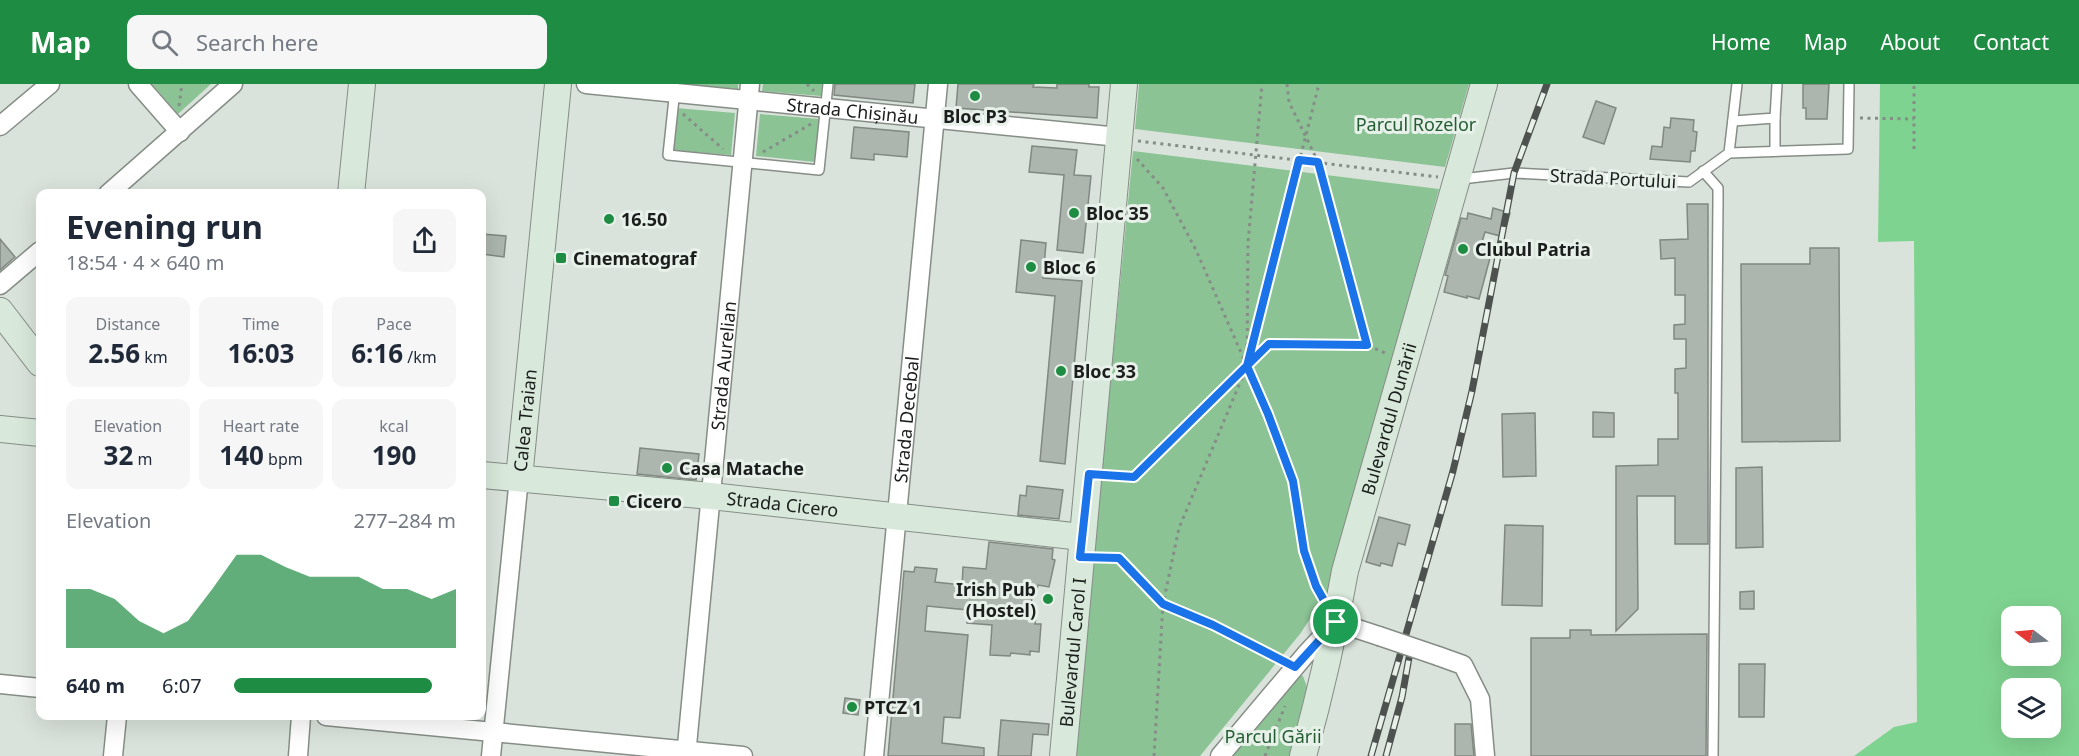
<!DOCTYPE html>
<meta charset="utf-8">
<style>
body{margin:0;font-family:"Noto Sans",sans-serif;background:#f6f6f7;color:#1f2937;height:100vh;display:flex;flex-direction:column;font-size:22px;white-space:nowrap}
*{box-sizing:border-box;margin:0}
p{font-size:20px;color:#747a83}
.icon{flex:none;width:33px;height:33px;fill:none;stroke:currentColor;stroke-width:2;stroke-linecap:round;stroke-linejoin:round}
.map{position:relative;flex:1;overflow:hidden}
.panel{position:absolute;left:36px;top:105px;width:450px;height:531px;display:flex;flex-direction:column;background:#fff;border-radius:12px;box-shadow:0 6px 24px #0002}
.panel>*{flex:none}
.needle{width:39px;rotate:286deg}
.controls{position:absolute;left:2001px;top:522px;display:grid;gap:12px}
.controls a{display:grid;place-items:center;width:60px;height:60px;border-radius:12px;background:#fff;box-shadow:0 6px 24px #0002;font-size:30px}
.pin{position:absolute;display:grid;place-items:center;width:51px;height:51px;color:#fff;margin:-26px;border:3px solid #fff;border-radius:50%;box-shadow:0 2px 6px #0007}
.round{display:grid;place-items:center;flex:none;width:63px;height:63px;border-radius:12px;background:#f6f6f7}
.summary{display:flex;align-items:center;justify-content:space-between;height:102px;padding:0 30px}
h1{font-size:33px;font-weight:700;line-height:45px}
.stats{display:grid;grid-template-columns:repeat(3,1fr);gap:9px;height:102px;padding:6px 30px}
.stats div{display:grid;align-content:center;border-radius:12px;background:#f6f6f7;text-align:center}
.stats b{font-size:26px;font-weight:700}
.stats small{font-size:16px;font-weight:400}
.stats p{font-size:16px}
.chart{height:168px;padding:12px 30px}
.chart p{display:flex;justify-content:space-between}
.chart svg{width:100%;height:108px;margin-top:6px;fill:#1f8c44;opacity:.7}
ul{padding:0 30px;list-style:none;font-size:20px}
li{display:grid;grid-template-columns:96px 72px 1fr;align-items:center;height:45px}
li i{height:15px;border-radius:8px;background:#1f8c44}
header{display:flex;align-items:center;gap:36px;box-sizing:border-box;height:84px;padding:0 30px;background:#1f8c44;color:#fff}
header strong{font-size:28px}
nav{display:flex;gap:33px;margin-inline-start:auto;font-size:21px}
.search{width:420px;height:54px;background:#f6f6f7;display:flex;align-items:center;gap:15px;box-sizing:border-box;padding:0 21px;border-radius:12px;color:#747a83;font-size:22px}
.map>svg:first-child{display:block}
.green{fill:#8bc395}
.water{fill:#7fd390;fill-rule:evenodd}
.building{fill:#acb5ae;stroke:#808881;stroke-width:1.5}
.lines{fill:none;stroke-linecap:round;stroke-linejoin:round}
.lane-casing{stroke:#858d86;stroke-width:12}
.street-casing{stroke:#858d86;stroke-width:21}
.secondary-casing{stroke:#858d86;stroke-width:28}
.path{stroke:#868c87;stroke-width:3;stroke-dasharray:3 4.5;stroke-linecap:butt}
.lane{stroke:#fff;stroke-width:9}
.street{stroke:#fff;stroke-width:18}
.secondary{stroke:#d8e9db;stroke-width:26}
.rail-casing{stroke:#4e524f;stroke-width:7}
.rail{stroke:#e7f0e9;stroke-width:4.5;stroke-dasharray:14;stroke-linecap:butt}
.street-bridge-casing{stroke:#858d86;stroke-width:21;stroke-linecap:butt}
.street-bridge{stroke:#fff;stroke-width:18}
.route-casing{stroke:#fff;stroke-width:12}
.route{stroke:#1a73e8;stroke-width:8}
.poi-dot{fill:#1f8c44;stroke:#e7f0e9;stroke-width:2}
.labels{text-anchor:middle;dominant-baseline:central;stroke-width:6;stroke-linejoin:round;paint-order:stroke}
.street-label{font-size:18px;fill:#1b1e1c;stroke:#e7f0e9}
.poi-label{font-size:18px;font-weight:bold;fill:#1b1e1c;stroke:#e7f0e9;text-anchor:start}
.park-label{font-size:18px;fill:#235e33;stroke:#e7f0e9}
</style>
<header>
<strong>Map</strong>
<div class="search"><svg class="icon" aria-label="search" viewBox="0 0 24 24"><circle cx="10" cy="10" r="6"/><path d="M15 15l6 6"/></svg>Search here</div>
<nav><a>Home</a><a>Map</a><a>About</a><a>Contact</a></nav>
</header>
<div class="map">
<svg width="2079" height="672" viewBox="0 0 2079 672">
<rect width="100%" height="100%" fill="#dae3db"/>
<g class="green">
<polygon points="152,0 211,0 178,30"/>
<polygon points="679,0 738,0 738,5"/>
<polygon points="763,0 822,0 821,12 762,7"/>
<polygon points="1139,0 1469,0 1445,83 1135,45"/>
<polygon points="676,24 735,29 731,71 672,66"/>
<polygon points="760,30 819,35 815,78 756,72"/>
<polygon points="1133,67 1439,105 1327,509 1300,550 1200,672 1074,672"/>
<polygon points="1297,591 1303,592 1307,603 1289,672 1233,672"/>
</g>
<path class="water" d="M 1880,0 L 2079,0 L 2079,672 L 1854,672 L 1894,643 L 1917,638 L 1914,157 L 1878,158 ZM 2012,532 L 2050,532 L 2050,572 L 2012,572 ZM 2012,604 L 2050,604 L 2050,644 L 2012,644 Z"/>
<g class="building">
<polygon points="835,0 915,0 913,19 834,11"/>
<polygon points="958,0 1034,0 1033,3 1057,4 1057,0 1089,0 1089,3 1099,3 1097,34 956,24"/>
<polygon points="1803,0 1829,0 1827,35 1806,35 1806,24 1803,24"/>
<polygon points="1596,17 1616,24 1604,60 1583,53"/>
<polygon points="1671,34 1694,36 1693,47 1697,48 1695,67 1691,67 1690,78 1650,75 1652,62 1662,63 1664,43 1670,44"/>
<polygon points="854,43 909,48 907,73 874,70 874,76 851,74"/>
<polygon points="1032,62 1077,66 1074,91 1091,92 1083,169 1057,166 1064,91 1029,88"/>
<polygon points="1687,120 1708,120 1708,460 1675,460 1675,412 1637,412 1638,525 1616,547 1616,382 1658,381 1658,355 1678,355 1678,309 1675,309 1675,285 1686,284 1686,255 1674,255 1674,241 1685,240 1685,211 1675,211 1675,174 1661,175 1660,156 1688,155"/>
<polygon points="1493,124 1510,129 1507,140 1504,139 1500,152 1485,148 1478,171 1490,174 1479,215 1467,212 1467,214 1444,208 1448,192 1445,191 1461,134 1467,135 1468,129 1491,135"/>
<polygon points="482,150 506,152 504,173 482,170"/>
<polygon points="0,155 15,173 0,186"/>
<polygon points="1021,156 1046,159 1043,194 1082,197 1065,380 1040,377 1055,212 1016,208"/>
<polygon points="1810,164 1839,164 1840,357 1742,358 1741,180 1810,180"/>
<polygon points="1593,328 1614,329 1614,353 1593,353"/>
<polygon points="1535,329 1536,392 1503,393 1502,330"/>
<polygon points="640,364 699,370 696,396 637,390"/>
<polygon points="1762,383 1763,463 1736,464 1736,384"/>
<polygon points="1027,402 1063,406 1059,435 1018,431 1020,411 1026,412"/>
<polygon points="1379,433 1410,441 1405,461 1398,459 1392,482 1381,479 1380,482 1366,478"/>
<polygon points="1505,441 1543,442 1542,522 1502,521"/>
<polygon points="989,458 1053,465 1052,475 1055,476 1049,503 1038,501 1037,506 1032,506 1031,533 1036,533 1035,540 1041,540 1039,568 1030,567 1030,571 1011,569 1010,572 990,571 992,541 967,539 968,526 927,522 925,547 968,551 960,634 944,633 942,659 984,664 984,672 888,672 904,487 914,488 915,483 937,485 935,498 962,501 963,483 986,485"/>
<polygon points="1754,507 1754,525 1740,525 1740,508"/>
<polygon points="1570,546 1591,546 1591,551 1707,550 1706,672 1531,672 1531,554 1570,554"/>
<polygon points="1739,580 1765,580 1764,633 1739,633"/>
<polygon points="845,614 860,616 858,631 843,629"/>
<polygon points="1001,636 1049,640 1048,651 1033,650 1031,672 998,672"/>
<polygon points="1455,640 1471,640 1474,672 1455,672"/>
</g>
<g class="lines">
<defs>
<g id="lane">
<polyline points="675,5 668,71 819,86 828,0"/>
<polyline points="1733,37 1775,34 1777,0"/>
<polyline points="1775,67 1775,34"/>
<polyline points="1729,69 1848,65 1849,0"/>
<polyline points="1703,87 1718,104 1718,117 1713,672"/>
<polyline points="1461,95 1514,89 1689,98 1729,69 1737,0"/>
</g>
<g id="street">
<polyline points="138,0 180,48"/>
<path id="s1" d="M 586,0 L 1119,53"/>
<polyline points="0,42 50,0"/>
<polyline points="108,110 233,0"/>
<polyline points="0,201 40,167"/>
<polyline points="1438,572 1463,581 1480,615 1485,672"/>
<polyline points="0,600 40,604"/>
<polyline points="326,632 743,672"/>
<polyline points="113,672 117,632"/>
<polyline points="298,672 301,632"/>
<polyline points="491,672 519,394"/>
<path id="s2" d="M 686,672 L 750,0"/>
<path id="s3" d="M 874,672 L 938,0"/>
<polyline points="1220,672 1306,570 1336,538 1379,552"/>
</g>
<g id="secondary">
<polyline points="351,110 362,0"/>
<polyline points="0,227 40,279"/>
<polyline points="0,345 40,349"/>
<path id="s4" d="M 482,391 L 711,412 L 1082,453"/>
<path id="s5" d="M 519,394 L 558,0"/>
<path id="s6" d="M 1063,672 L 1124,0"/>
<path id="s7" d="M 1303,672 C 1320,611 1334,549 1345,487 L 1484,0"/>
</g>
</defs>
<use href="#lane" class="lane-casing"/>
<use href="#street" class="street-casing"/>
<use href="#secondary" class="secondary-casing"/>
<g class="path">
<polyline points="807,0 814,7"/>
<polyline points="1287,0 1289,18 1318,78 1367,261"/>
<polyline points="1914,2 1914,66"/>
<polyline points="179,22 182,0"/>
<polyline points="683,30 723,65"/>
<polyline points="1860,34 1914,35"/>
<polyline points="1138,57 1438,93"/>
<polyline points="763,68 811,40"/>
<polyline points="1137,75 1163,104 1196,166 1268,330 1293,397 1304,467 1315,502 1320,510"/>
<polyline points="1247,277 1248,159 1262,0"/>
<polyline points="1108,391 1134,393 1269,260 1367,261 1387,270"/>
<polyline points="1100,474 1119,474 1163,520 1213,541 1281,575"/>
<polyline points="1154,672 1163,520 1179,444 1247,282 1319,0"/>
<polyline points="1265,672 1285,622"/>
</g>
<use href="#lane" class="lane"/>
<use href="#street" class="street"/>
<use href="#secondary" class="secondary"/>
<defs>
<g id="rail">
<polyline points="1371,672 1453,387 1472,307 1514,89 1547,0"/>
<polyline points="1386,672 1402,613 1412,557"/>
</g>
</defs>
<use href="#rail" class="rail-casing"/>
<use href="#rail" class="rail"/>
<defs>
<polyline id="street-bridge" points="1379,552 1438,572"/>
</defs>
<use href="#street-bridge" class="street-bridge-casing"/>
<use href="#street-bridge" class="street-bridge"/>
</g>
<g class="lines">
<defs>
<polyline id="route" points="1336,538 1316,502 1304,467 1293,397 1268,330 1247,282 1299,76 1318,78 1367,261 1269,260 1134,393 1089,390 1080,473 1119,474 1163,520 1213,541 1295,583 1336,538"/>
</defs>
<use href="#route" class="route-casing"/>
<use href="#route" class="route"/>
</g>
<g class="poi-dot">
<circle cx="975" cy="12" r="6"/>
<circle cx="1074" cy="129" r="6"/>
<circle cx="609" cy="135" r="6"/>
<circle cx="1463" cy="165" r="6"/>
<rect x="555" y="168" width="12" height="12" rx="3"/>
<circle cx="1031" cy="183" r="6"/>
<circle cx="1061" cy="287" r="6"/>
<circle cx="667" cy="384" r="6"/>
<rect x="608" y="411" width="12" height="12" rx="3"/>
<circle cx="1048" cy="515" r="6"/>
<circle cx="852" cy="623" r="6"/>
</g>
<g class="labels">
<g class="street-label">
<text stroke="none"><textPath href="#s1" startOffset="268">Strada Chișinău</textPath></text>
<text transform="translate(1613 94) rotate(3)">Strada Portului</text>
<text stroke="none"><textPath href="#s2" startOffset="392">Strada Aurelian</textPath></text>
<text stroke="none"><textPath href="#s7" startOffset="348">Bulevardul Dunării</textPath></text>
<text stroke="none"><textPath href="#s5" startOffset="58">Calea Traian</textPath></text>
<text stroke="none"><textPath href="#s3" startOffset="338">Strada Decebal</textPath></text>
<text stroke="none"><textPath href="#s4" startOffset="302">Strada Cicero</textPath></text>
<text stroke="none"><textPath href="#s6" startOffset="104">Bulevardul Carol I</textPath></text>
</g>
<g class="poi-label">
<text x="975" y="32" text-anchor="middle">Bloc P3</text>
<text x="1086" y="129">Bloc 35</text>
<text x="621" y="135">16.50</text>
<text x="1475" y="165">Clubul Patria</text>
<text x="573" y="174">Cinematograf</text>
<text x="1043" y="183">Bloc 6</text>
<text x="1073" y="287">Bloc 33</text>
<text x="679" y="384">Casa Matache</text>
<text x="626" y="417">Cicero</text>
<text x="1036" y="505" text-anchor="end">Irish Pub<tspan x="1036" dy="21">(Hostel)</tspan></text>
<text x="864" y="623">PTCZ 1</text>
</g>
<g class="park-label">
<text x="1416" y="40">Parcul Rozelor</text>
<text x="1273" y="652">Parcul Gării</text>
</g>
</g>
</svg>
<div class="controls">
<a><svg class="needle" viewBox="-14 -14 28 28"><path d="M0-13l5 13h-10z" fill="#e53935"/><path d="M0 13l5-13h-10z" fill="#747a83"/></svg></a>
<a><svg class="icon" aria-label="layers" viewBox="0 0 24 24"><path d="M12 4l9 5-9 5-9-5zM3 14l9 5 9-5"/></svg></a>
</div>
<div class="pin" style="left:1336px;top:538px;background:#1e9e55"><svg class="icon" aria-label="arrive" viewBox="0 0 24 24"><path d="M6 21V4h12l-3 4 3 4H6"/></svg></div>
<section class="panel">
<div class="summary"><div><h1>Evening run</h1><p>18:54 · 4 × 640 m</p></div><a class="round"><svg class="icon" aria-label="share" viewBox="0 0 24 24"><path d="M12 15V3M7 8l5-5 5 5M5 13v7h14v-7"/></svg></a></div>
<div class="stats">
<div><p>Distance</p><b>2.56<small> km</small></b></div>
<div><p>Time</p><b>16:03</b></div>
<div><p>Pace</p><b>6:16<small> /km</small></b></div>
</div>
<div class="stats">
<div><p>Elevation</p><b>32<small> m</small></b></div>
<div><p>Heart rate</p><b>140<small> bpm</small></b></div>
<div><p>kcal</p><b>190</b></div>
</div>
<div class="chart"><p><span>Elevation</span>277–284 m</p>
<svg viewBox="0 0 160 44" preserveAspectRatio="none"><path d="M0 44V20L10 20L20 24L30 33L40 38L50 33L60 20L70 6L80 6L90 11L100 15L110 15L120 15L130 20L140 20L150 24L160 20V44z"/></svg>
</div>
<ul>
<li><b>640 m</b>6:07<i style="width:89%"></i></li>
</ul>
</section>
</div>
